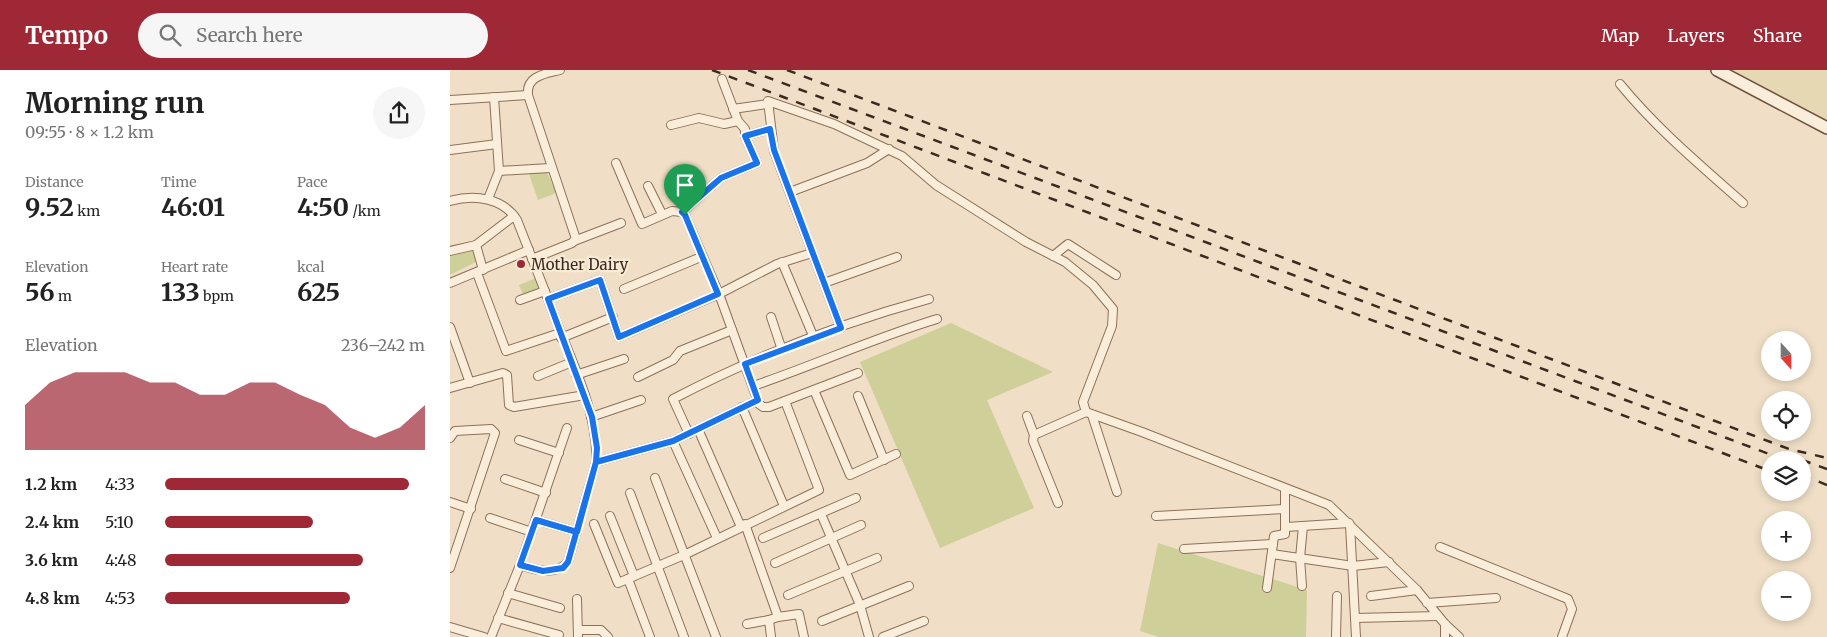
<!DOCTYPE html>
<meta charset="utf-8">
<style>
body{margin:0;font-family:Merriweather,serif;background:#f6f6f6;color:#222;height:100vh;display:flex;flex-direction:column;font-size:19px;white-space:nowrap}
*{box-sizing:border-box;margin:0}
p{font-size:16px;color:#767676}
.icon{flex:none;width:28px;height:28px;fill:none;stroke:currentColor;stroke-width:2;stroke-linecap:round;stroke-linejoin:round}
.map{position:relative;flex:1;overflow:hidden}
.panel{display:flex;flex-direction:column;background:#fff;width:450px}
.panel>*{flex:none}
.needle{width:32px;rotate:159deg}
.fabs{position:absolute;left:1311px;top:261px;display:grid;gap:10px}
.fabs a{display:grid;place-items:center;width:50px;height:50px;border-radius:50%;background:#fff;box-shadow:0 2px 8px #0003;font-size:25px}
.pin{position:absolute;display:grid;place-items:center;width:42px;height:42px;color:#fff;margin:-51px -21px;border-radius:50% 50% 50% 0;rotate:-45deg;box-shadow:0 0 5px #0007}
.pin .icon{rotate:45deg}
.round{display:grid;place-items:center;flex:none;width:52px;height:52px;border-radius:26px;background:#f6f6f6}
.head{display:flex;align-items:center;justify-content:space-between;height:85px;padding:0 25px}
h1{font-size:28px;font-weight:700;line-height:38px}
.figures{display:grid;grid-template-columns:repeat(3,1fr);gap:8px;height:85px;padding:5px 25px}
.figures div{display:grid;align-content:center}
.figures b{font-size:25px;font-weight:700}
.figures small{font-size:14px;font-weight:400}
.figures p{font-size:14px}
.chart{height:140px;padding:10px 25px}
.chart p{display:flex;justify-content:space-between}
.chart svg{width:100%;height:90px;margin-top:5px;fill:#9e2836;opacity:.7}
ul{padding:0 25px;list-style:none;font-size:16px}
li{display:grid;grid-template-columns:80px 60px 1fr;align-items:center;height:38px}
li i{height:12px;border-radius:6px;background:#9e2836}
header{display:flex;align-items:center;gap:30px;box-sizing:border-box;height:70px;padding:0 25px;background:#9e2836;color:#fff}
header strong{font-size:24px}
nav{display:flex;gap:28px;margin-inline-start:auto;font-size:18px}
.search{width:350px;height:45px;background:#f6f6f6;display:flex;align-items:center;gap:12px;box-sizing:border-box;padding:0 18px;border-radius:28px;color:#767676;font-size:19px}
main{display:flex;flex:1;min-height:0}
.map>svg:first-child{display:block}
.farmland{fill:#e6d8b3}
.green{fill:#cecf99}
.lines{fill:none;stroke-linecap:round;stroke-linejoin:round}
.street-casing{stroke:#8c705b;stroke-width:10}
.secondary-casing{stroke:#6e513e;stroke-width:14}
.street{stroke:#faedda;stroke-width:8}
.secondary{stroke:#faedda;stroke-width:11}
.rail{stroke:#3c2a1f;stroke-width:2.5;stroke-dasharray:9 9;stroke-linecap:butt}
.route-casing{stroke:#fff;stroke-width:10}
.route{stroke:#1a73e8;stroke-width:6}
.poi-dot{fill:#9e2836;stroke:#f7ead6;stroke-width:2}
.labels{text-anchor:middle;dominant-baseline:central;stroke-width:4.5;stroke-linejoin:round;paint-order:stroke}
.poi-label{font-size:15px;fill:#3c2a1f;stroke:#f7ead6;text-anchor:start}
</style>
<header>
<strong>Tempo</strong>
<div class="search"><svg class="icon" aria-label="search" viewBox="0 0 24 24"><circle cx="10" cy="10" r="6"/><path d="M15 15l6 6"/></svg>Search here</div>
<nav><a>Map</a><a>Layers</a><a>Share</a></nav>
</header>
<main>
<section class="panel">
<div class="head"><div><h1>Morning run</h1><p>09:55 · 8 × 1.2 km</p></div><a class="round"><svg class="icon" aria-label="share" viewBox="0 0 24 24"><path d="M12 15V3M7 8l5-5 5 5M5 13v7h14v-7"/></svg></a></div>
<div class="figures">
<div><p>Distance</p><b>9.52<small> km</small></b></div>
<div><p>Time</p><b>46:01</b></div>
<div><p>Pace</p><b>4:50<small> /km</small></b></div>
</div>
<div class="figures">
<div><p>Elevation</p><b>56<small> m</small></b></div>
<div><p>Heart rate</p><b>133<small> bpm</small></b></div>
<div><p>kcal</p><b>625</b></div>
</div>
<div class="chart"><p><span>Elevation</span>236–242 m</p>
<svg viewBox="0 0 160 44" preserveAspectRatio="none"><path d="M0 44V22L10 11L20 6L30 6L40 6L50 11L60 11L70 17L80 17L90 11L100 11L110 17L120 22L130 33L140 38L150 33L160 22V44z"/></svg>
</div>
<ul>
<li><b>1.2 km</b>4:33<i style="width:94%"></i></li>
<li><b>2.4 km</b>5:10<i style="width:57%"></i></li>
<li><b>3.6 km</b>4:48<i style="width:76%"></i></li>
<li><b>4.8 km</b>4:53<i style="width:71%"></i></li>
</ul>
</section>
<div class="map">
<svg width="1377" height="567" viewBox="0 0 1377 567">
<rect width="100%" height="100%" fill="#f0dfc6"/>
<polygon class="farmland" points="1277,0 1377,0 1377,51"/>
<g class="green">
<polygon points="96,100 106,123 88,130 79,104"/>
<polygon points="24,177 28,191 0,205 0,183"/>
<polygon points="86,208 90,218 73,225 69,215"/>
<polygon points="501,253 603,302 537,330 584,438 490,478 410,292"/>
<polygon points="708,473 857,520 856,567 709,567 690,561"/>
</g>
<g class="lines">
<defs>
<g id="street">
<polyline points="272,9 288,51 295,59 295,66 320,59"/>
<path d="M 1170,14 C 1207,59 1250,95 1293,133"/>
<polyline points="0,30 78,25"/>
<polyline points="283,39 317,34"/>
<polyline points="221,55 249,48 274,54 288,51"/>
<polyline points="0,80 47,74"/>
<polyline points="166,93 192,154 222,141 232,142 235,145 269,224 309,334 313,337 319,337 408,303"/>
<polyline points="49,101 100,98"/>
<polyline points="198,116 212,144"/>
<polyline points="340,122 417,93 439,79"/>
<polyline points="38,129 49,101 44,27"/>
<path d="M 0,131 C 25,124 53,128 67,150 L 98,229 L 150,210 L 169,267 L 269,224 L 327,194 L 362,183"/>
<polyline points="232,142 271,108 307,93 295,66"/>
<polyline points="124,171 171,153"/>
<polyline points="26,175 33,200"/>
<polyline points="0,181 26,175 64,146"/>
<polyline points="603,186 618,174 666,205"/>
<path d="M 82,189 L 122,173 L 126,169 L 78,25 C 76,6 94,4 110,0"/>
<polyline points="332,192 364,268"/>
<polyline points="27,203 56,281 110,263"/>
<polyline points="0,213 79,180"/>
<polyline points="374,213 447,187"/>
<polyline points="174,219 251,187"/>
<polyline points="70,230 95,221"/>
<polyline points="321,247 332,280"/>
<polyline points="0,257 20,313"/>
<polyline points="391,258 324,81 318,31 384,54 452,86 486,115 576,172 615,192 643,215 663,239 662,256 633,332 636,342 692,362 879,435 967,520 995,554 1009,567"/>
<polyline points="111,268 163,247"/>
<polyline points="126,305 174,289"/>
<polyline points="88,306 122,292"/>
<polyline points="188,307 223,290 230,281 282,260"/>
<path d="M 303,316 C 365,295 424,268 487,249"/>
<polyline points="0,318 53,303 57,305 59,335 64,337 135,325"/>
<polyline points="364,320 400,405 446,384"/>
<polyline points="408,326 434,390"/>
<polyline points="292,337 334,436"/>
<polyline points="642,345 667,422"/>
<polyline points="577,346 584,365"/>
<polyline points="141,347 191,330"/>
<polyline points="248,359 291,457"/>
<path d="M 239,364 L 223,329 C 304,287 391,253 479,229"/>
<polyline points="0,368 5,361 41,359 45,363 0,498"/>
<polyline points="69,370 109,383"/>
<polyline points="223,371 267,468"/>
<polyline points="146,392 223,371 308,330"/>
<polyline points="205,408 266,567"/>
<polyline points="55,409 96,423"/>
<polyline points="180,423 234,567"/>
<polyline points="0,432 21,439"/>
<polyline points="608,433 583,371 584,365 636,342"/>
<polyline points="371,444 410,535 419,567"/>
<polyline points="160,446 184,506"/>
<polyline points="706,446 835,439"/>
<polyline points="40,448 82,462"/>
<polyline points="86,450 127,462"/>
<polyline points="144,454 168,513 234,485 369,420 335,331"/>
<polyline points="295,454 328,547 319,550 321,567"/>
<polyline points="900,455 906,567"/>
<polyline points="836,457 899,453"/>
<polyline points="313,468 406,428"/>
<polyline points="990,477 1118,529 1122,539 1112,567"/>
<polyline points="734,479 823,474"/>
<polyline points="822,484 903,496 939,492"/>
<polyline points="325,493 411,455"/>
<polyline points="70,495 117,358"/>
<polyline points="178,509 200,567"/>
<polyline points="852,516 850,488 853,456"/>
<polyline points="817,518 824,466 835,464 835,420"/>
<polyline points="58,523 110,538"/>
<polyline points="338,525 427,488"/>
<polyline points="921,526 967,520"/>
<polyline points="127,529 128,567"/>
<polyline points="977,533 1046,528"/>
<polyline points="328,547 349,544 354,567"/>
<polyline points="48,548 109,565"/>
<polyline points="905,548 988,546"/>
<polyline points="372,551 459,516"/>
<polyline points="297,554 319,550"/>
<polyline points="995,554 995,567"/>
<polyline points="0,557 34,567"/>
<polyline points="128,560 151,560 158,567"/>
<path d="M 41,567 L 70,495 C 85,500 106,506 118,492 L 146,392 C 149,339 115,279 98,229"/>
<polyline points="433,567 474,551"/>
<polyline points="886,567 887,526"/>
</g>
<polyline id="secondary" points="1267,0 1377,58"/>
</defs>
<use href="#street" class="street-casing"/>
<use href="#secondary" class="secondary-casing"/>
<use href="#street" class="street"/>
<use href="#secondary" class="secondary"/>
<g class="rail">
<polyline points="262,0 1320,401"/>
<polyline points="298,0 1335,390"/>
<polyline points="337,0 1339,379 1377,388"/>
<polyline points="1352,390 1377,399"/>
<polyline points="1352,405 1377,415"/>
</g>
</g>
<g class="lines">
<defs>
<polyline id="route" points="235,145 268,224 169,267 150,210 98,229 142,347 147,378 146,392 118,492 113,498 93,501 70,495 86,450 127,462 146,392 223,371 308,330 295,294 391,258 324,80 320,59 295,66 307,93 271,108 232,142 235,145"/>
</defs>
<use href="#route" class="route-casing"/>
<use href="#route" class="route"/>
</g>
<circle class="poi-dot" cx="71" cy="194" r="5"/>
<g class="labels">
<g class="poi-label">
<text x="81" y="194">Mother Dairy</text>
</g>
</g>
</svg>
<div class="fabs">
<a><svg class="needle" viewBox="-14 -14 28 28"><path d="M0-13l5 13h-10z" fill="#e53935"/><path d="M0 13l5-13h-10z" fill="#767676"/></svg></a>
<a><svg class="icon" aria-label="locate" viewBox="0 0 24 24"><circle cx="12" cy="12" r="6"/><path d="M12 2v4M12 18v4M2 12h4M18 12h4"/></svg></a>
<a><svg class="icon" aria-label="layers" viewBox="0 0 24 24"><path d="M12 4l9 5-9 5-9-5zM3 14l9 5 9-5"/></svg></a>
<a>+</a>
<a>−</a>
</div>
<div class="pin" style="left:235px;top:145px;background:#1e9e55"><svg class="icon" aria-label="arrive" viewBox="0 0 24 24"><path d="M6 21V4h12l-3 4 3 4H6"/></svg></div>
</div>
</main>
